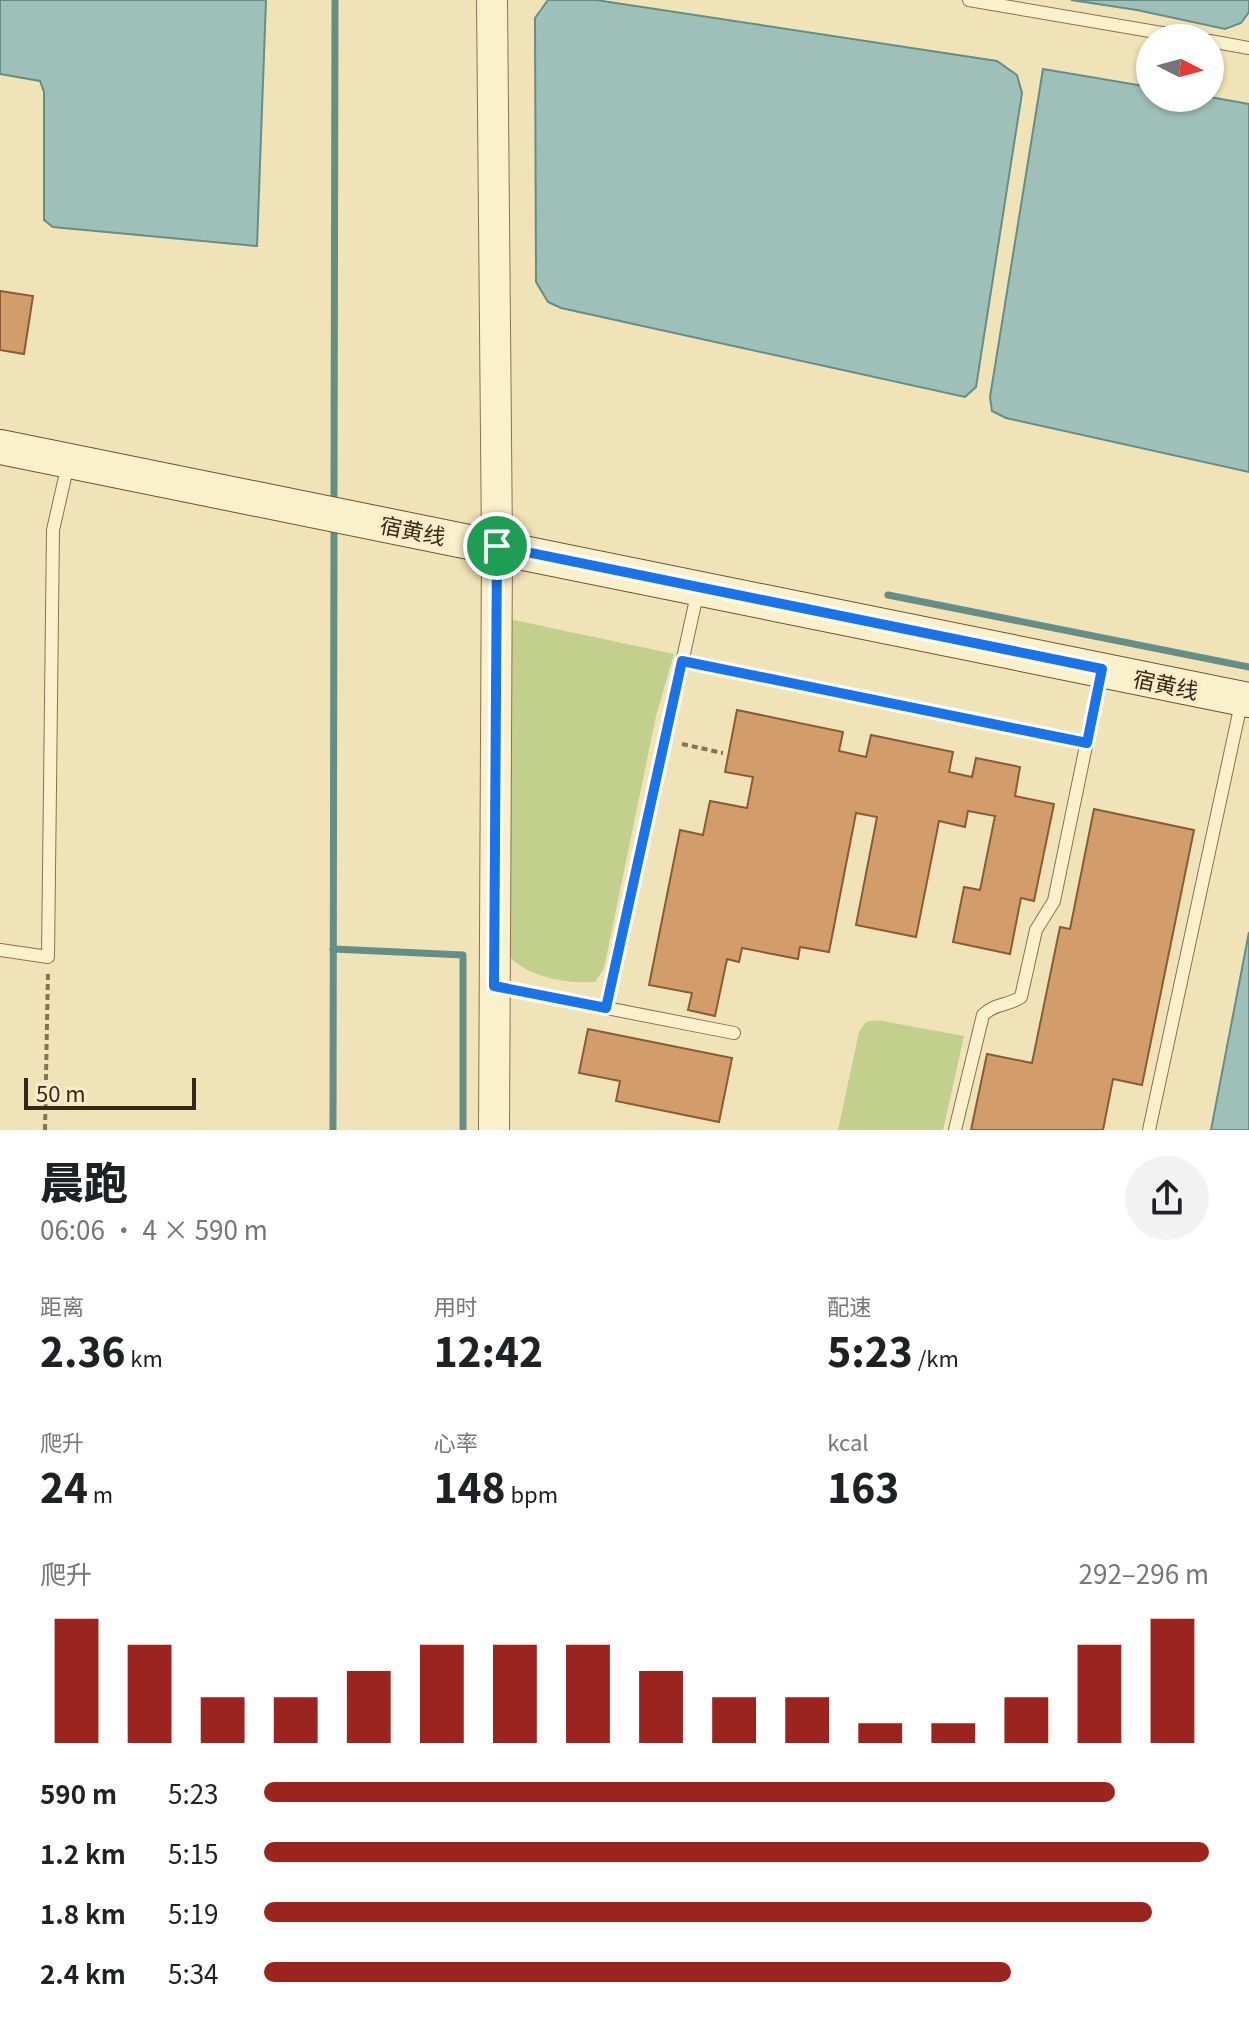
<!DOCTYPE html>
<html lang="zh">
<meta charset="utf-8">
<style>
body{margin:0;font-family:Georgia,"Noto Sans SC",serif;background:#f2f2f2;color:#202124;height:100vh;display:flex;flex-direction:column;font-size:30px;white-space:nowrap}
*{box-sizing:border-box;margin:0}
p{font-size:26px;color:#757577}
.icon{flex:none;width:44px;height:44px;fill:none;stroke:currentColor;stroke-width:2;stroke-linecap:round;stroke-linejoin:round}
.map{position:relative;height:1130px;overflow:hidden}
.panel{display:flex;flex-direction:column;background:#fff;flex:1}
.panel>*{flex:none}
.needle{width:52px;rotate:96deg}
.controls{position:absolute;left:1136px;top:24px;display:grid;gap:16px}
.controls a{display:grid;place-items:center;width:88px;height:88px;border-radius:50%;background:#fff;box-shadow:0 2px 6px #0004;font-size:40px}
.scale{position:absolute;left:24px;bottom:20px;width:172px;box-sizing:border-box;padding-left:8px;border:4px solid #352819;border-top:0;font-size:22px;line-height:28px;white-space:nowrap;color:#352819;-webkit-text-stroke:6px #f8edc8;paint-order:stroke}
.pin{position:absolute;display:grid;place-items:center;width:68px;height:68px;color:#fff;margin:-34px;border:4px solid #fff;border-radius:50%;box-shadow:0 2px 8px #0007}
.round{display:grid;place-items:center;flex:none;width:84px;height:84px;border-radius:42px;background:#f2f2f2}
.head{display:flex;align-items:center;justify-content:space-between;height:136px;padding:0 40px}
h1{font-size:44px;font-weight:800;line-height:60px}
.figures{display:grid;grid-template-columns:repeat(3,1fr);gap:12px;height:136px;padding:8px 40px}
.figures div{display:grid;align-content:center}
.figures b{font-size:40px;font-weight:800}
.figures small{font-size:22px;font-weight:400}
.figures p{font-size:22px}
.chart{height:224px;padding:16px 40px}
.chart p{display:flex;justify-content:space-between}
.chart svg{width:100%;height:144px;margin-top:8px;stroke:#9b251e;stroke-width:6}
ul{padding:0 40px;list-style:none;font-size:26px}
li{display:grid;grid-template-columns:128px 96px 1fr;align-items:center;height:60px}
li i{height:20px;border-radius:10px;background:#9b251e}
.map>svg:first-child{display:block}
.green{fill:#c3cf8c}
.water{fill:#9ec0b8;stroke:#658e86;stroke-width:2}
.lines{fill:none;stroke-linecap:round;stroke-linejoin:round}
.stream{stroke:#658e86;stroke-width:7}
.building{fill:#d29c6b;stroke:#895c37;stroke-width:2}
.service-casing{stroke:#887252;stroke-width:14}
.tertiary-casing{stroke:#887252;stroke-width:32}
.secondary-casing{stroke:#695336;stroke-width:36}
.path{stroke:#887252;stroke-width:4;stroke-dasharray:6 4;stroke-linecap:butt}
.service{stroke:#fbf0cc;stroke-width:12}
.tertiary{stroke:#fbf0cc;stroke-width:30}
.secondary{stroke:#fbf0cc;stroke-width:34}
.route-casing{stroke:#fff;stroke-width:16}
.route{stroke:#1a73e8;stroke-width:10}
.labels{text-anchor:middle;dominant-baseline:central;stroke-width:7;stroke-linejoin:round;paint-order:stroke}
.street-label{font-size:22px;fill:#352819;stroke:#f8edc8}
</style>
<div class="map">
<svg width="1249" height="1130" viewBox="0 0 1249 1130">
<rect width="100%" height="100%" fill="#f1e3b8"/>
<g class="green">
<path d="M 509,619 L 674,654 L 656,716 L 604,968 L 595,982 C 565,984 526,977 506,953 Z"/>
<polygon points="877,1020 964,1036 943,1130 838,1130 859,1032 866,1022"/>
</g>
<g class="water">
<polygon points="0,0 266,0 257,246 53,227 44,220 44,92 40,81 0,74"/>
<polygon points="548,0 596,0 997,61 1017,75 1022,93 976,387 965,397 561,308 548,302 536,282 535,18"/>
<polygon points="1071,0 1249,0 1249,12 1241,23 1225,29 1137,10"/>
<polygon points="1043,69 1150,87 1150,98 1210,97 1249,104 1249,472 1006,418 992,411 990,397"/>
<polygon points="1249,932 1249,1130 1211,1130"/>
</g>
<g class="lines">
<g class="stream">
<polyline points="334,504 335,0"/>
<polyline points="888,595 1249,667"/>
<polyline points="333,949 463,955 463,1130"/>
<polyline points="333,1130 334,524"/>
</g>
</g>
<g class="building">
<polygon points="0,291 33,296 24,354 0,350"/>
<polygon points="737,710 843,732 839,751 866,757 871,735 953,752 949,772 972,777 976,758 1020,767 1015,796 1054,804 1034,901 1021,898 1010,954 953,942 964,887 980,890 995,816 968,811 965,827 939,821 916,937 856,925 877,817 856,813 829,952 800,947 798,959 742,948 739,962 727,959 715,1016 688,1010 692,993 649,985 680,830 703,835 710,801 747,808 753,777 725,772"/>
<polygon points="1094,809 1194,830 1142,1085 1113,1079 1103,1130 971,1130 987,1054 1032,1063 1060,927 1070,929"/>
<polygon points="588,1029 732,1058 719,1122 616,1101 620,1081 579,1073"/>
</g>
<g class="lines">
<defs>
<g id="service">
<polyline points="969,0 1191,38"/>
<polyline points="1210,41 1249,48"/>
<polyline points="682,661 1087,743"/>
<polyline points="0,950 48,957 53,530 68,464"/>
<polyline points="494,986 734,1033"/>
<polyline points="606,1008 698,590"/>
<path d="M 955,1130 L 983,1015 C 995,1003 1008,1006 1021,997 L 1036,930 L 1054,901 L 1101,673"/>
<polyline points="1149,1130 1242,699"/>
</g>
<polyline id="tertiary" points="492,0 497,546 494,1130"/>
<polyline id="secondary" points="0,447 1249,700"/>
</defs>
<use href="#service" class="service-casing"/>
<use href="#tertiary" class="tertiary-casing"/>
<use href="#secondary" class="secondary-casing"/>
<g class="path">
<polyline points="682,744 723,753"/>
<polyline points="45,1130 48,971"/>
</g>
<use href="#service" class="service"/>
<use href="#tertiary" class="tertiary"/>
<use href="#secondary" class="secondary"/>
</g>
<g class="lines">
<defs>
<polygon id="route" points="497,546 1102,669 1087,743 682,661 606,1008 494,986"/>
</defs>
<use href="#route" class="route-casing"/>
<use href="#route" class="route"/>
</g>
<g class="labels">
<g class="street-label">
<text transform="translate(413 529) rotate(11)">宿黄线</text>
<text transform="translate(1166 683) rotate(12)">宿黄线</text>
</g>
</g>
</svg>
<div class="controls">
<a><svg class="needle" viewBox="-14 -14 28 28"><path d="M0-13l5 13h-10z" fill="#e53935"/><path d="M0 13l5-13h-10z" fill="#757577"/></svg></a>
</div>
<div class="scale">50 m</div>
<div class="pin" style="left:497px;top:546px;background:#1e9e55"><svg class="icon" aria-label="arrive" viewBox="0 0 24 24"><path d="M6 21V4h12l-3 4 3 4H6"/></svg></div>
</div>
<section class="panel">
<div class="head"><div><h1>晨跑</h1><p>06:06 · 4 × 590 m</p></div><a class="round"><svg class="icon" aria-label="share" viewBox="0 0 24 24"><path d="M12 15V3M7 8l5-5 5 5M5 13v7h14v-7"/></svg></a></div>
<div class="figures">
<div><p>距离</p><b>2.36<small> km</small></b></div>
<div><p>用时</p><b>12:42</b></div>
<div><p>配速</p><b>5:23<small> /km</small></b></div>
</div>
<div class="figures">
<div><p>爬升</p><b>24<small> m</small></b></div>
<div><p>心率</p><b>148<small> bpm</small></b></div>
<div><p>kcal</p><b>163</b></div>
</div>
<div class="chart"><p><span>爬升</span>292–296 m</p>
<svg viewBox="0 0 160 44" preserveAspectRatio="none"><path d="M5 44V6M15 44V14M25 44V30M35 44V30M45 44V22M55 44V14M65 44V14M75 44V14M85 44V22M95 44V30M105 44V30M115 44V38M125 44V38M135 44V30M145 44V14M155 44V6"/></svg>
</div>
<ul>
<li><b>590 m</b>5:23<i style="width:90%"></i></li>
<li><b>1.2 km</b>5:15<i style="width:100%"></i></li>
<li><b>1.8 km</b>5:19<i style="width:94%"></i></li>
<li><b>2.4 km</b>5:34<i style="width:79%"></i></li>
</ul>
</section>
